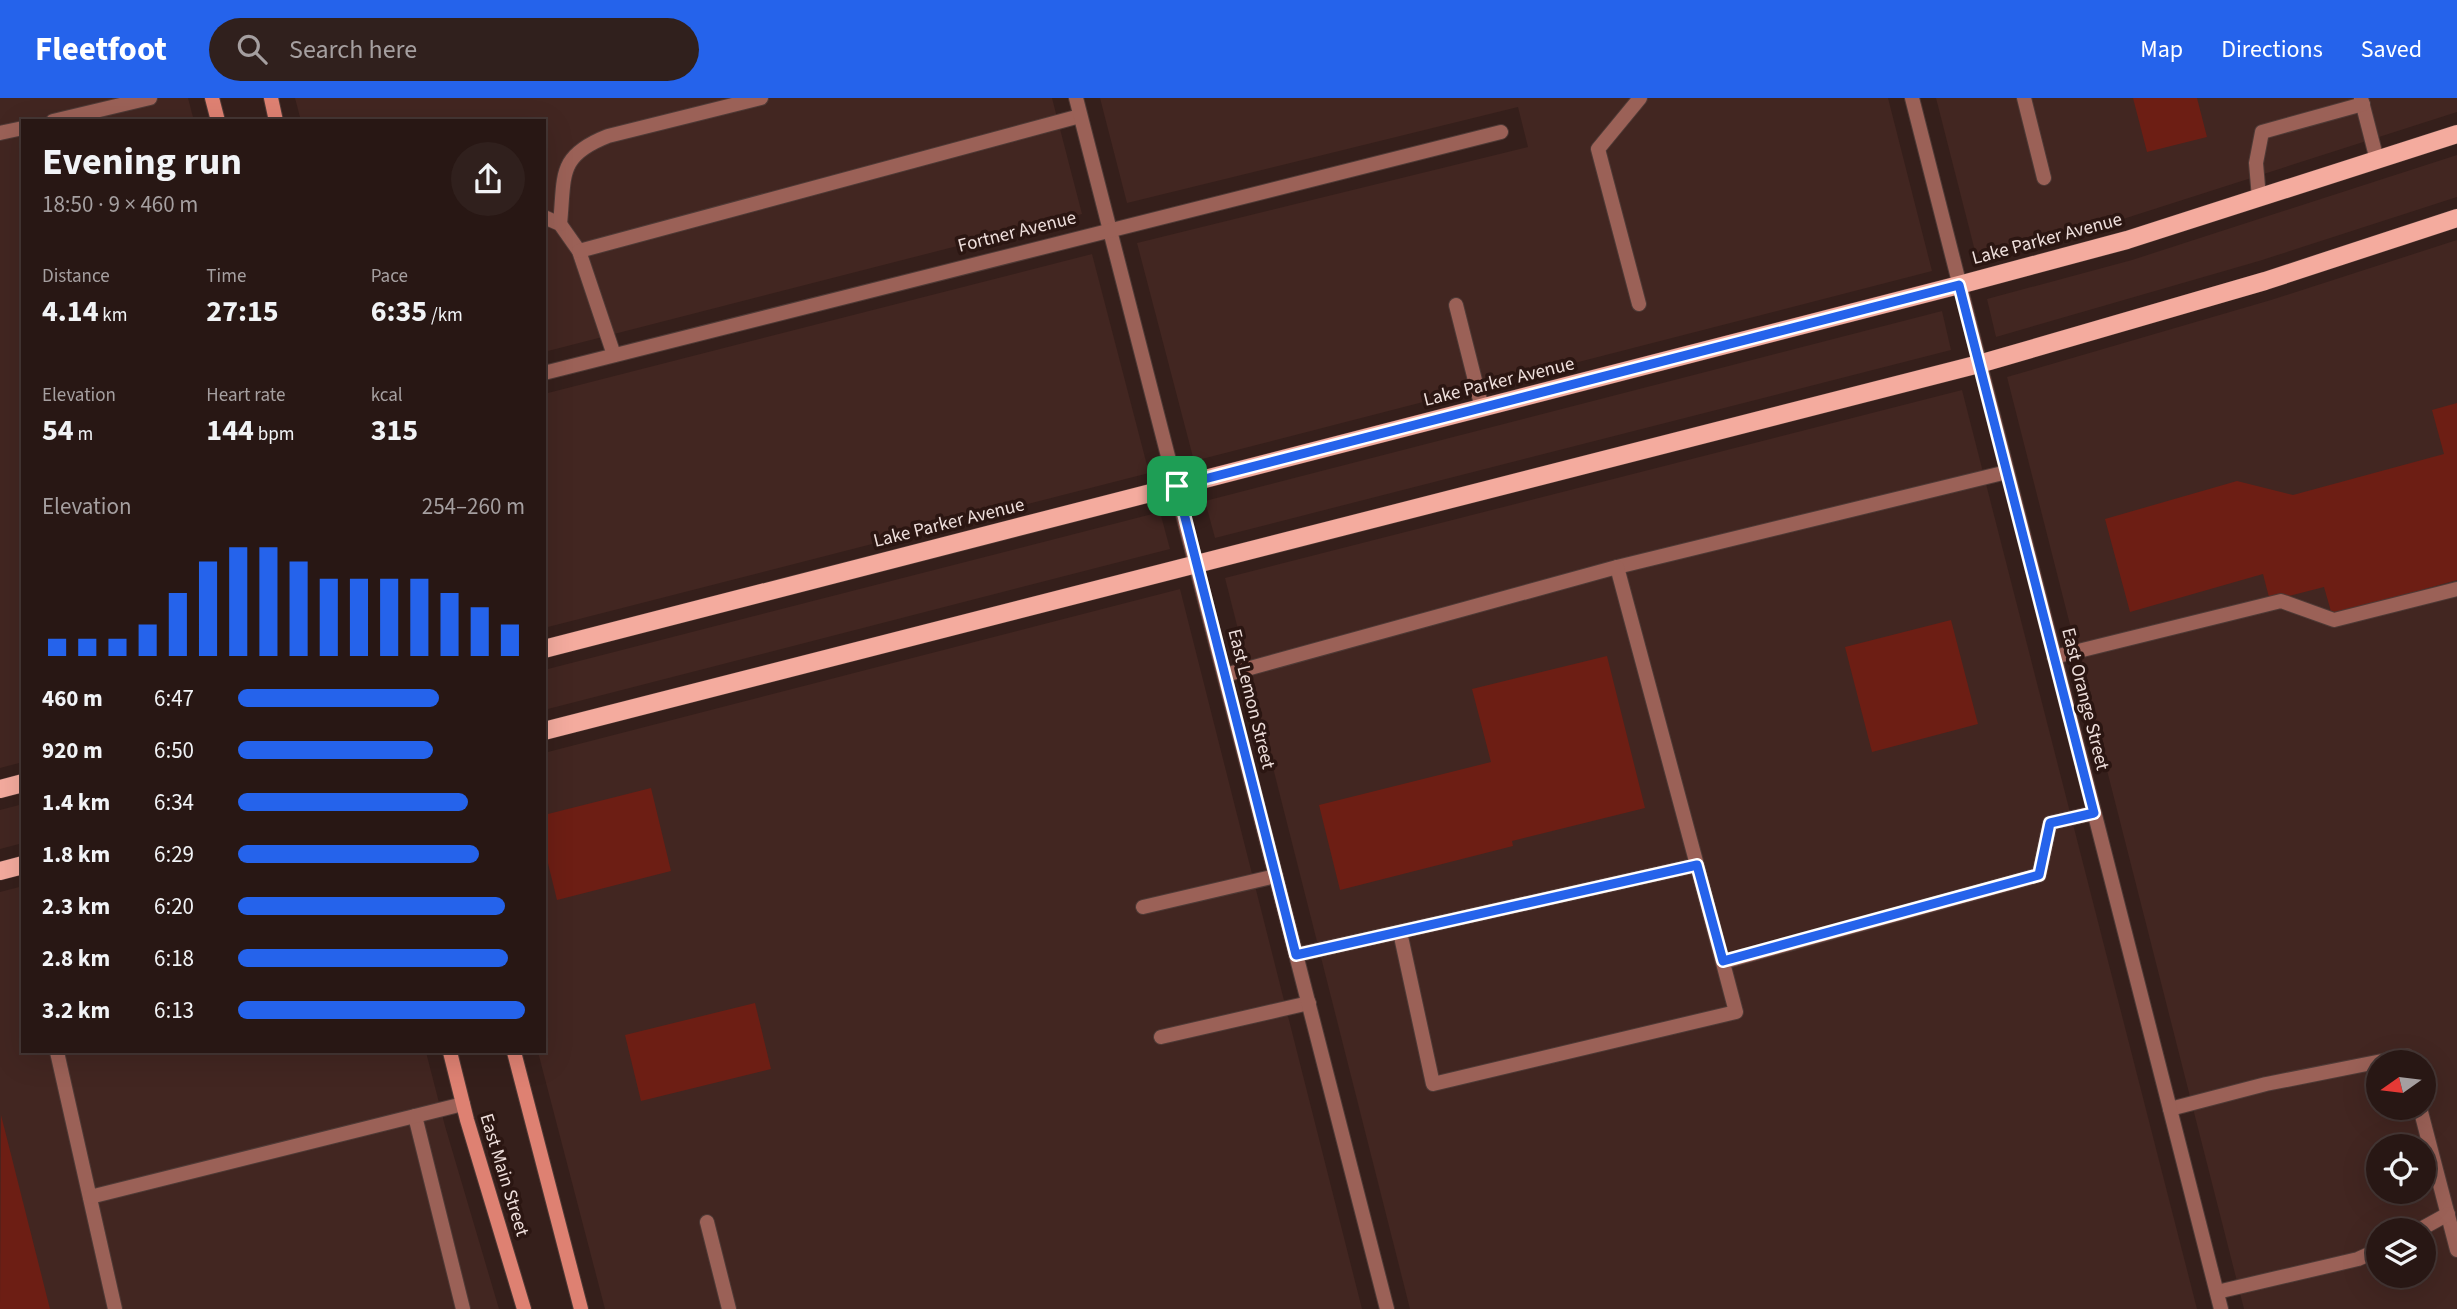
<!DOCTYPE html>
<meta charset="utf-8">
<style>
body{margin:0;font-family:"Source Sans 3",sans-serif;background:#30201d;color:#f1f3f6;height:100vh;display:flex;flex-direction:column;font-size:26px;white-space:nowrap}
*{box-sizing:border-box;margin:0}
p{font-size:23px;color:#a59fa0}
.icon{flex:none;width:38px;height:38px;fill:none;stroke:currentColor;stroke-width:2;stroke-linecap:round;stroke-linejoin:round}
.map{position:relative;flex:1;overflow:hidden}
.panel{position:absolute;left:21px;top:21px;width:525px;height:934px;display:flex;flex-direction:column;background:#281714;border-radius:0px;box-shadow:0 7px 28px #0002,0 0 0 2px #443634}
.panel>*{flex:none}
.needle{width:46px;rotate:256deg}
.tools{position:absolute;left:2366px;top:952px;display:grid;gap:14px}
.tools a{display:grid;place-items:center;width:70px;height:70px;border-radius:50%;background:#281714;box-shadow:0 7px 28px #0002,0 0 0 2px #443634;font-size:35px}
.pin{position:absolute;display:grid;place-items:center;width:60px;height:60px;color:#fff;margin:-30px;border-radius:14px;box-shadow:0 4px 10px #0006}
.round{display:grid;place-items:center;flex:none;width:74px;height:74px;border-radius:37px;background:#30201d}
.head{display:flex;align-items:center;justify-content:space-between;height:119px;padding:0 21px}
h1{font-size:38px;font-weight:700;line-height:52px}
.figures{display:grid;grid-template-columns:repeat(3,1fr);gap:10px;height:119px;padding:7px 21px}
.figures div{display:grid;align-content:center}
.figures b{font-size:30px;font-weight:700}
.figures small{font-size:19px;font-weight:400}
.figures p{font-size:19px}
.chart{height:196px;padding:14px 21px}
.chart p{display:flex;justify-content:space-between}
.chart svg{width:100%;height:126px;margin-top:7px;stroke:#2563eb;stroke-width:6}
ul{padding:0 21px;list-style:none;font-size:23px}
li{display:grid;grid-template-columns:112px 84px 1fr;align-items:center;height:52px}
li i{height:18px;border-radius:9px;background:#2563eb}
header{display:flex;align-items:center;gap:42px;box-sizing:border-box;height:98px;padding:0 35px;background:#2563eb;color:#fff}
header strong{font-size:33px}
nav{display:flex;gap:38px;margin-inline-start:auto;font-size:24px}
.search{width:490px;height:63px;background:#30201d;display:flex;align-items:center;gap:18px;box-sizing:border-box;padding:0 24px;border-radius:38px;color:#a59fa0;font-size:26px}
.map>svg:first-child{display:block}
.built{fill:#422621;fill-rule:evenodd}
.building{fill:#6d1e14}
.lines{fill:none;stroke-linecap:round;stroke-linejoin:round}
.service-casing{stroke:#4f3a36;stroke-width:16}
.minor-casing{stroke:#4f3a36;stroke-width:16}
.secondary-casing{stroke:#4f3a36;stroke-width:16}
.primary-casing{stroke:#4f3a36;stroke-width:19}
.service{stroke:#9b6157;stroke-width:14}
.minor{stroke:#9b6157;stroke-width:14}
.secondary{stroke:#de8172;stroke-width:14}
.primary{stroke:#f4ab9e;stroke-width:18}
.route-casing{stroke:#fff;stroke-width:14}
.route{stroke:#2563eb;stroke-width:9}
.labels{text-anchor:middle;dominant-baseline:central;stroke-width:7;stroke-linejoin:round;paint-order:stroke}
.street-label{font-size:19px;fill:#eedfdc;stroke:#2b1612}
</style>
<header>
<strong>Fleetfoot</strong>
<div class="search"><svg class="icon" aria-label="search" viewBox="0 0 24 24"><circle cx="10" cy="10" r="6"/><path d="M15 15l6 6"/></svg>Search here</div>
<nav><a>Map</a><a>Directions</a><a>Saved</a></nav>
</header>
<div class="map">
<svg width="2457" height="1211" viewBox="0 0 2457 1211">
<rect width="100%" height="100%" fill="#351f1b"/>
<g class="built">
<polygon points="0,0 188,0 194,23 23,23 23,664 0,670"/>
<polygon points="295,0 1052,0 1082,116 544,254 544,23 301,23"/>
<polygon points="1100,0 1888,0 1932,173 1194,363 1137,145 1528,49 1518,9 1127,105"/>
<polygon points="1936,0 2457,0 2457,14 2120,122 1977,161"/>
<polygon points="2457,57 2457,99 2259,163 1996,239 1987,201 2132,162"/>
<path d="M 2457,142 L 2457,1211 L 2244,1211 L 2007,279 L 2271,202 ZM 2378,964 L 2424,964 L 2424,1010 L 2378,1010 ZM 2378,1048 L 2424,1048 L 2424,1094 L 2378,1094 ZM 2378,1132 L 2424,1132 L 2424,1178 L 2378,1178 Z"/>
<polygon points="1092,156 1149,375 544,530 544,296"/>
<polygon points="1942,213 1951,252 1215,440 1205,403"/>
<polygon points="1962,292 2197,1211 1410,1211 1225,480"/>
<polygon points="1160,414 1170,451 544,612 544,572"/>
<polygon points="1180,491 1362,1211 605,1211 538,954 544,954 544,655"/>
<polygon points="23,706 23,745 0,751 0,712"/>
<polygon points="23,788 23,954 426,954 445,1028 499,1211 0,1211 0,794"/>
</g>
<g class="building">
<polygon points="2133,0 2197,0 2207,39 2147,54"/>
<polygon points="2457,305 2457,482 2332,517 2324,489 2270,503 2263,476 2130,514 2105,421 2237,383 2293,397 2444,356 2432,312"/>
<polygon points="1951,522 1978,626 1872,654 1845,549"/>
<polygon points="1607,558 1645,710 1512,743 1513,748 1340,792 1319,707 1491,664 1472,591"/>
<polygon points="651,690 671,773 557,802 544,749 544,717"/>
<polygon points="755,905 771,971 641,1003 625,937"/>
<polygon points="1,1017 50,1211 0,1211"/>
</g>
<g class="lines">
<defs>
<g id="service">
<polyline points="2024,0 2044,80"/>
<polyline points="2361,0 2377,62"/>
<polyline points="53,23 150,0"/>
<polyline points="0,35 23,30"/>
<polyline points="2259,100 2256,65 2262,34 2363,6"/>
<polyline points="544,119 560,126 579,153 614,257"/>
<path d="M 560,126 C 565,77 557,58 608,38 L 761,0"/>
<polyline points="579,153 1080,18"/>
<polyline points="1639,206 1598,51 1640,0"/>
<polyline points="1456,207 1482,310"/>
<polyline points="1617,469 2007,374"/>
<polyline points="2054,559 2281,503 2334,522 2457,491"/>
<polyline points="1225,577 1617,469 1697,767"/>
<polyline points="1143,809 1276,778"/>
<polyline points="1296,857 1697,767 1736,914 1433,986 1400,834"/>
<polyline points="1723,864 2039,777 2050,725 2094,715"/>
<polyline points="1161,939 1309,905"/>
<polyline points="57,954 115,1211"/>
<polyline points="2420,1010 2457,1152"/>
<polyline points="2170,1011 2266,986 2407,958 2409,964"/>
<polyline points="415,1018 463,1211"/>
<polyline points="90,1099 463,1006"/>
<polyline points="707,1124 729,1211"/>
<polyline points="2419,1132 2448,1116"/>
<polyline points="2217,1194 2358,1161 2378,1152"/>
</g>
<g id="minor">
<polyline points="1076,0 1387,1211"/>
<polyline points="1912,0 2221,1211"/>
<polyline points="544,275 1501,34"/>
</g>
<g id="secondary">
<polyline points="212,0 218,23"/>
<polyline points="271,0 276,23"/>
<polyline points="450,954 467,1022 524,1211"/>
<polyline points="514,954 581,1211"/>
</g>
<g id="primary">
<polyline points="544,551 1959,187 2127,142 2457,36"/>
<polyline points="544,633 1979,266 2265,183 2457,120"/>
<polyline points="0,691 23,685"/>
<polyline points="0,773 23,767"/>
</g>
</defs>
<use href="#service" class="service-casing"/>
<use href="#minor" class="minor-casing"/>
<use href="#secondary" class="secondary-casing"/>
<use href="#primary" class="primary-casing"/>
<use href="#service" class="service"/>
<use href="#minor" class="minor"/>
<use href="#secondary" class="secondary"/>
<use href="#primary" class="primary"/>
</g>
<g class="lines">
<defs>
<polygon id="route" points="1959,187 2094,715 2050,725 2039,777 1723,863 1697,767 1296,857 1177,388"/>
</defs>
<use href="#route" class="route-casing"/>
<use href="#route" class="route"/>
</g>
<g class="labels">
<g class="street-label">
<text transform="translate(1017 134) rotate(-14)">Fortner Avenue</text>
<text transform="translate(2047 141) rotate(-15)">Lake Parker Avenue</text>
<text transform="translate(1499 284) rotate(-14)">Lake Parker Avenue</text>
<text transform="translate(949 425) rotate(-14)">Lake Parker Avenue</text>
<text transform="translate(1251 601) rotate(76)">East Lemon Street</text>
<text transform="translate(2085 601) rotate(76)">East Orange Street</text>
<text transform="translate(504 1077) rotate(73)">East Main Street</text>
</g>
</g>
</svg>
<div class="tools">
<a><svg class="needle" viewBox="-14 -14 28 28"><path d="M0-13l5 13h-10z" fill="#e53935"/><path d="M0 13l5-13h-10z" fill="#a59fa0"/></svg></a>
<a><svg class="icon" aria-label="locate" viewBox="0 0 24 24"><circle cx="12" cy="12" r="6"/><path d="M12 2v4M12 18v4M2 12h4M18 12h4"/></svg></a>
<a><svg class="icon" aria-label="layers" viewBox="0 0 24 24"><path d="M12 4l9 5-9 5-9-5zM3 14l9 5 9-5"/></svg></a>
</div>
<div class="pin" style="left:1177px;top:388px;background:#1e9e55"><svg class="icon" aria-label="arrive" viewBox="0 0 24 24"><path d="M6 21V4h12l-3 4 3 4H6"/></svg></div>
<section class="panel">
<div class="head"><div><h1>Evening run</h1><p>18:50 · 9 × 460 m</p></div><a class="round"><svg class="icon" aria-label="share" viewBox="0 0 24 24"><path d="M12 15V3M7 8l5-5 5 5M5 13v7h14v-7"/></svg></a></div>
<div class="figures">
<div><p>Distance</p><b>4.14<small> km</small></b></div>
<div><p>Time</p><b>27:15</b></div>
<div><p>Pace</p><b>6:35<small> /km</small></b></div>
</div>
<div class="figures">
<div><p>Elevation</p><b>54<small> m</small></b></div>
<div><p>Heart rate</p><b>144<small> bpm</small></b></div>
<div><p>kcal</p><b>315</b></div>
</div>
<div class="chart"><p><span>Elevation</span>254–260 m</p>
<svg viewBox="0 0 160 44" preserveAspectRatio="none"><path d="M5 44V38M15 44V38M25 44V38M35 44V33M45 44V22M55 44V11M65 44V6M75 44V6M85 44V11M95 44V17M105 44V17M115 44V17M125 44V17M135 44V22M145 44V27M155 44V33"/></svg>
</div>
<ul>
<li><b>460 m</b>6:47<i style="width:70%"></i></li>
<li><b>920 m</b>6:50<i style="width:68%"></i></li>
<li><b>1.4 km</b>6:34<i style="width:80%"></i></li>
<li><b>1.8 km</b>6:29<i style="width:84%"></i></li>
<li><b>2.3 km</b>6:20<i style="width:93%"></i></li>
<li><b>2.8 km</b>6:18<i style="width:94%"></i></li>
<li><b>3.2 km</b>6:13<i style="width:100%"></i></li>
</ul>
</section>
</div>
